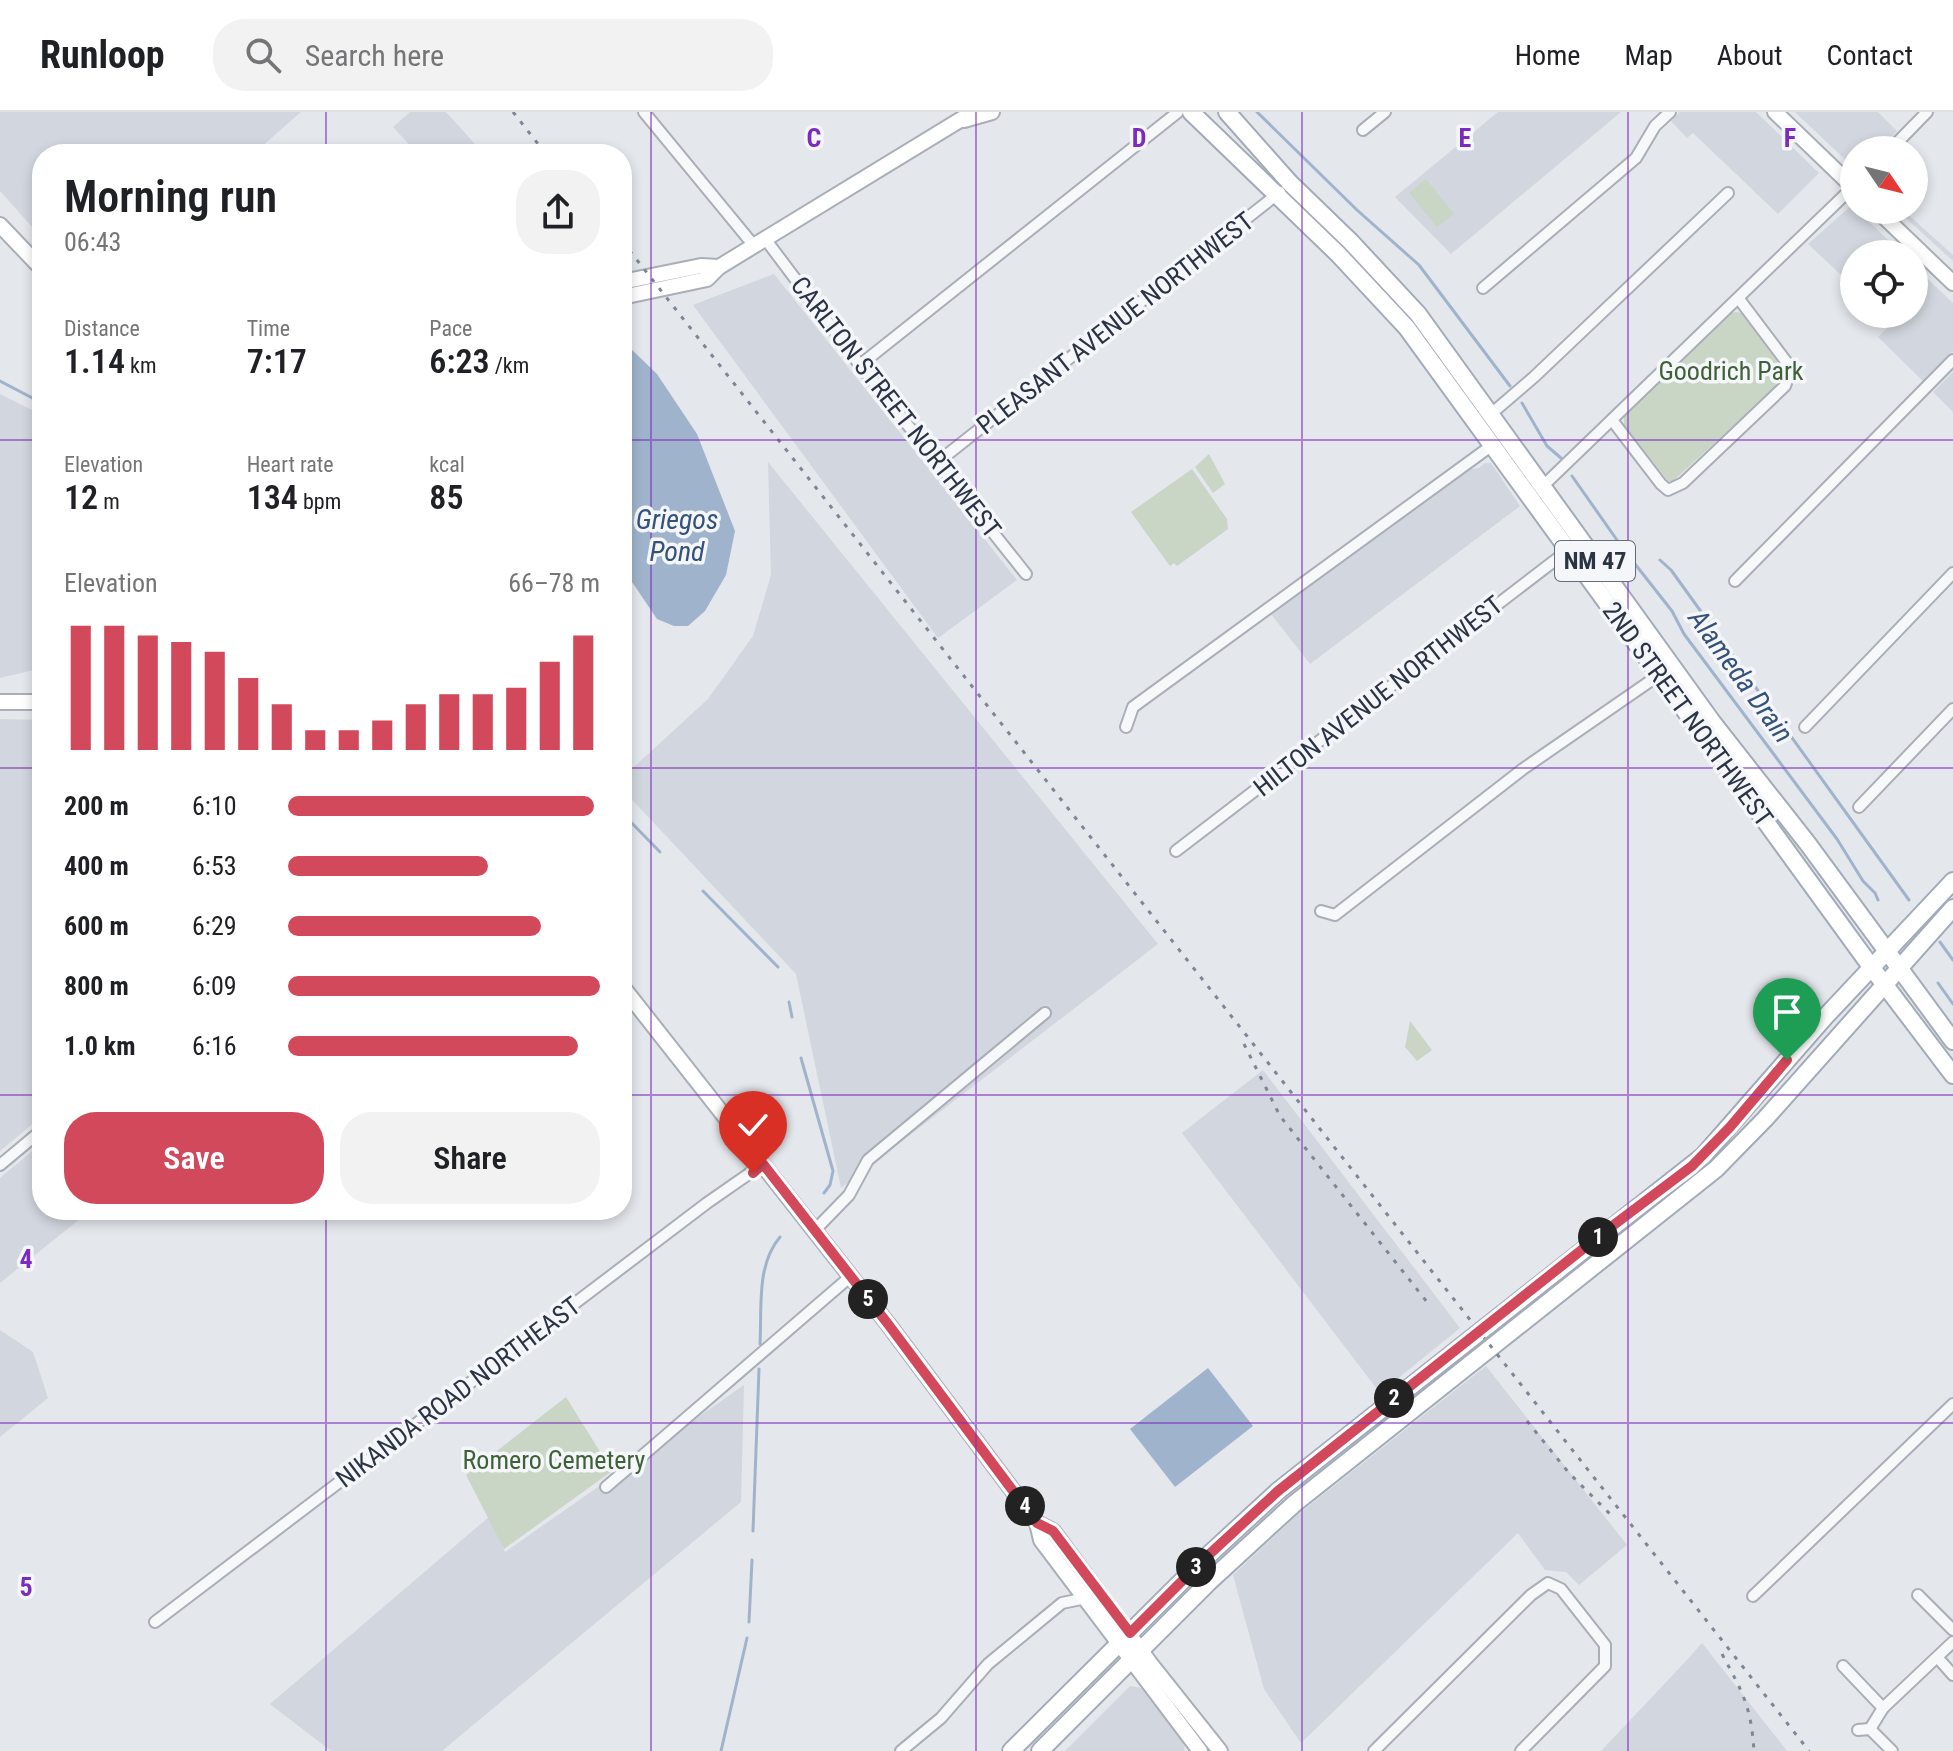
<!DOCTYPE html>
<meta charset="utf-8">
<style>
body{margin:0;font-family:"Roboto Condensed",sans-serif;background:#f2f2f2;color:#202124;height:100vh;display:flex;flex-direction:column;font-size:30px;white-space:nowrap}
*{box-sizing:border-box;margin:0}
p{font-size:26px;color:#757577}
.icon{flex:none;width:44px;height:44px;fill:none;stroke:currentColor;stroke-width:2;stroke-linecap:round;stroke-linejoin:round}
.map{position:relative;flex:1;overflow:hidden}
.side{position:absolute;left:32px;top:32px;width:600px;height:1076px;display:flex;flex-direction:column;background:#fff;border-radius:32px;box-shadow:0 4px 12px #0003}
.side>*{flex:none}
.needle{width:52px;rotate:125deg}
.controls{position:absolute;left:1840px;top:24px;display:grid;gap:16px}
.controls a{display:grid;place-items:center;width:88px;height:88px;border-radius:50%;background:#fff;box-shadow:0 4px 12px #0003;font-size:40px}
.pin{position:absolute;display:grid;place-items:center;width:68px;height:68px;color:#fff;margin:-82px -34px;border-radius:50% 50% 50% 0;rotate:-45deg;box-shadow:0 0 8px #0007}
.pin .icon{rotate:45deg}
.km{position:absolute;width:40px;height:40px;margin:-20px;border-radius:50%;background:#222;color:#fff;font-size:22px;line-height:40px;text-align:center}
.round{display:grid;place-items:center;flex:none;width:84px;height:84px;border-radius:32px;background:#f2f2f2}
.overview{display:flex;align-items:center;justify-content:space-between;height:136px;padding:0 32px}
h1{font-size:44px;font-weight:600;line-height:60px}
.metrics{display:grid;grid-template-columns:repeat(3,1fr);gap:12px;height:136px;padding:8px 32px}
.metrics div{display:grid;align-content:center}
.metrics b{font-size:34px;font-weight:600}
.metrics small{font-size:22px;font-weight:400}
.metrics p{font-size:22px}
.chart{height:224px;padding:16px 32px}
.chart p{display:flex;justify-content:space-between}
.chart svg{width:100%;height:144px;margin-top:8px;stroke:#d1495b;stroke-width:6}
.action{display:flex;gap:16px;margin-top:auto;padding:16px 32px}
.action a{flex:1;height:92px;border-radius:32px;background:#d1495b;color:#fff;font-size:32px;font-weight:600;line-height:92px;text-align:center}
.action a+a{background:#f2f2f2;color:#202124}
ul{padding:0 32px;list-style:none;font-size:26px}
li{display:grid;grid-template-columns:128px 96px 1fr;align-items:center;height:60px}
li i{height:20px;border-radius:10px;background:#d1495b}
header{display:flex;align-items:center;gap:48px;box-sizing:border-box;height:112px;padding:0 40px;background:#fff;border-bottom:2px solid #e0e0e0}
header strong{font-size:38px}
nav{display:flex;gap:44px;margin-inline-start:auto;font-size:28px}
.search{width:560px;height:72px;background:#f2f2f2;display:flex;align-items:center;gap:20px;box-sizing:border-box;padding:0 28px;border-radius:32px;color:#757577;font-size:30px}
.map>svg:first-child{display:block}
.built{fill:#d2d6de}
.green{fill:#c9d6c5}
.water{fill:#9fb4cc}
.lines{fill:none;stroke-linecap:round;stroke-linejoin:round}
.stream{stroke:#9fb4cc;stroke-width:3}
.street-casing{stroke:#a9aeb7;stroke-width:14}
.secondary-casing{stroke:#a9aeb7;stroke-width:18}
.primary-casing{stroke:#a3abb8;stroke-width:20}
.street{stroke:#f7f8fa;stroke-width:10}
.secondary{stroke:#fff;stroke-width:14}
.primary{stroke:#fff;stroke-width:16}
.rail{stroke:#7d8696;stroke-width:3;stroke-dasharray:4 8;stroke-linecap:butt}
.route-casing{stroke:#fff;stroke-width:16}
.route{stroke:#d1495b;stroke-width:10}
.grid{fill:none;stroke:#7b2cbf;stroke-width:2;stroke-opacity:0.55}
.labels{text-anchor:middle;dominant-baseline:central;stroke-width:7;stroke-linejoin:round;paint-order:stroke}
.shield{fill:#f4f6f9;stroke:#676e7b;stroke-width:2}
.shield-label{font-size:24px;font-weight:bold;fill:#2b3445}
.street-label{font-size:26px;fill:#2b3445;stroke:#f4f6f9}
.park-label{font-size:26px;fill:#3f6138;stroke:#f4f6f9}
.water-label{font-size:28px;font-style:italic;fill:#34527a;stroke:#f4f6f9}
.grid-label{font-size:26px;text-anchor:middle;font-weight:bold;fill:#7b2cbf;stroke:#f4f6f9;stroke-width:7;stroke-linejoin:round;paint-order:stroke}
</style>
<header>
<strong>Runloop</strong>
<div class="search"><svg class="icon" aria-label="search" viewBox="0 0 24 24"><circle cx="10" cy="10" r="6"/><path d="M15 15l6 6"/></svg>Search here</div>
<nav><a>Home</a><a>Map</a><a>About</a><a>Contact</a></nav>
</header>
<div class="map">
<svg width="1953" height="1639" viewBox="0 0 1953 1639">
<rect width="100%" height="100%" fill="#e4e7ec"/>
<g class="built">
<polygon points="0,0 301,0 253,42 42,42 42,126 0,79"/>
<polygon points="410,0 446,0 484,42 418,42 393,15"/>
<polygon points="1498,0 1621,0 1451,142 1395,85"/>
<polygon points="1680,0 1756,0 1819,61 1778,102 1693,21 1687,26 1670,8"/>
<polygon points="1795,0 1878,0 1897,19 1878,38 1854,38 1854,56"/>
<polygon points="1852,93 1902,142 1854,142 1854,175 1808,132"/>
<polygon points="1897,98 1903,98 1953,143 1953,149"/>
<polygon points="1914,154 1953,191 1953,239 1923,269 1878,225 1892,211 1883,202 1914,202"/>
<polygon points="774,162 1017,468 938,526 693,193"/>
<polygon points="1953,260 1953,300 1933,280"/>
<polygon points="0,282 42,303 42,556 0,566"/>
<polygon points="768,350 1158,832 841,1076 796,862 622,677 622,666 708,587 753,524 771,463"/>
<polygon points="1485,351 1491,351 1520,394 1310,552 1271,502 1464,358 1479,356"/>
<polygon points="0,607 42,608 42,1004 0,1039"/>
<polygon points="1263,958 1460,1216 1380,1281 1182,1021"/>
<polygon points="42,1031 42,1098 91,1098 0,1171 0,1066"/>
<polygon points="0,1218 33,1240 48,1286 0,1325"/>
<polygon points="1486,1254 1627,1433 1579,1473 1566,1460 1545,1458 1518,1421 1301,1631 1264,1577 1233,1463 1297,1403"/>
<polygon points="744,1273 741,1390 442,1639 331,1639 270,1592 490,1404 505,1440"/>
<polygon points="1702,1531 1787,1639 1601,1639 1686,1549"/>
<polygon points="1130,1574 1142,1576 1185,1631 1184,1639 1065,1639"/>
</g>
<g class="green">
<polygon points="1426,67 1454,102 1437,115 1409,81"/>
<polygon points="1737,200 1741,201 1784,258 1783,268 1673,369 1668,369 1624,313 1624,305 1730,201"/>
<polygon points="1209,342 1225,372 1213,381 1195,355"/>
<polygon points="1192,357 1227,407 1228,417 1177,454 1174,451 1170,454 1172,457 1131,400"/>
<polygon points="1410,909 1432,938 1417,949 1405,935"/>
<polygon points="566,1285 612,1359 504,1437 466,1363"/>
</g>
<g class="water">
<polygon points="628,234 657,262 697,322 735,419 726,463 705,499 688,514 674,514 657,507 622,455 622,235"/>
<polygon points="1208,1256 1253,1314 1175,1375 1130,1317"/>
</g>
<g class="lines">
<g class="stream">
<polyline points="1257,0 1357,98 1419,153 1510,274"/>
<polyline points="0,269 42,291"/>
<polyline points="1522,291 1547,334 1561,346"/>
<polyline points="1572,364 1624,438 1672,499 1684,522 1837,727 1863,769 1875,781 1878,788"/>
<polyline points="1660,448 1671,458 1909,788"/>
<polyline points="622,701 660,740"/>
<polyline points="703,779 778,855"/>
<polyline points="1940,830 1953,848"/>
<polyline points="1938,871 1953,892"/>
<polyline points="789,890 792,905"/>
<polyline points="801,946 833,1059 830,1073 824,1081"/>
<path d="M 760,1232 C 762,1197 756,1153 780,1125"/>
<polyline points="753,1419 759,1257"/>
<polyline points="749,1510 752,1448"/>
<polyline points="721,1639 747,1526"/>
</g>
<defs>
<g id="street">
<polyline points="644,0 755,135"/>
<polyline points="1363,18 1385,0"/>
<polyline points="1890,38 1927,0"/>
<polyline points="766,128 860,253 1026,462"/>
<polyline points="1483,176 1636,46 1655,14 1670,0"/>
<polyline points="860,253 1178,0"/>
<polyline points="1491,302 1534,265 1728,81"/>
<polyline points="1612,308 1661,372 1668,378 1683,371 1785,274 1791,256 1739,187"/>
<polyline points="939,349 1280,80"/>
<polyline points="1542,375 1854,74"/>
<polyline points="1735,469 1953,248"/>
<polyline points="1126,615 1133,595 1491,334"/>
<polyline points="1805,615 1953,461"/>
<polyline points="1859,695 1953,597"/>
<polyline points="1176,739 1571,436"/>
<polyline points="1321,799 1335,803 1523,657 1662,561"/>
<polyline points="0,1053 42,1018"/>
<polyline points="815,1118 849,1083 868,1048 1045,901"/>
<polyline points="606,1375 851,1164"/>
<polyline points="1918,1483 1953,1518"/>
<polyline points="1753,1484 1953,1292"/>
<polyline points="155,1510 707,1091 763,1052"/>
<polyline points="1938,1546 1953,1563"/>
<polyline points="1843,1554 1883,1596"/>
<polyline points="1870,1617 1883,1596 1953,1530"/>
<polyline points="1858,1618 1870,1617 1892,1639"/>
<polyline points="901,1639 941,1606 988,1552 1062,1491 1086,1486"/>
<polyline points="1374,1639 1531,1483 1548,1471 1561,1477 1605,1533 1605,1554 1521,1639"/>
</g>
<g id="secondary">
<polyline points="1775,0 1854,76"/>
<polyline points="964,8 992,0"/>
<polyline points="1877,98 1953,171"/>
<polyline points="0,113 42,157"/>
<polyline points="622,170 701,154 719,155"/>
<polyline points="622,185 707,167 719,155 973,0"/>
<polyline points="0,590 42,590"/>
<polyline points="622,874 888,1212 1037,1411 1041,1428 1200,1639"/>
<polyline points="1037,1411 1053,1419 1150,1551 1220,1639"/>
</g>
<g id="primary">
<polyline points="1191,0 1338,142 1407,216 1872,856 1953,963"/>
<polyline points="1227,0 1290,71 1351,130 1418,202 1713,611 1808,732 1953,929"/>
<polyline points="1011,1639 1202,1449 1278,1379 1703,1044 1825,905 1953,769"/>
<polyline points="1040,1639 1211,1468 1294,1392 1716,1057 1765,1007 1953,796"/>
</g>
</defs>
<use href="#street" class="street-casing"/>
<use href="#secondary" class="secondary-casing"/>
<use href="#primary" class="primary-casing"/>
<use href="#street" class="street"/>
<use href="#secondary" class="secondary"/>
<use href="#primary" class="primary"/>
<g class="rail">
<polyline points="513,0 546,42"/>
<polyline points="622,129 1809,1639"/>
<polyline points="1244,932 1280,1004 1431,1195"/>
<polyline points="1527,1309 1569,1361 1615,1407"/>
<path d="M 1722,1542 C 1743,1581 1751,1594 1754,1639"/>
</g>
</g>
<g class="lines">
<defs>
<polyline id="route" points="753,1061 763,1052 888,1212 1037,1411 1053,1419 1130,1521 1202,1449 1278,1379 1603,1121 1692,1054 1730,1015 1787,948"/>
</defs>
<use href="#route" class="route-casing"/>
<use href="#route" class="route"/>
</g>
<path class="grid" d="M 326,0 L 326,42M 651,0 L 651,1639M 976,0 L 976,1639M 1302,0 L 1302,1639M 1628,0 L 1628,1639M 0,328 L 42,328M 622,328 L 1953,328M 0,656 L 42,656M 622,656 L 1953,656M 0,983 L 42,983M 622,983 L 1953,983M 326,1098 L 326,1639M 0,1311 L 1953,1311"/>
<g class="labels">
<rect class="shield" x="1555" y="429" width="80" height="40" rx="6"/>
<g class="shield-label">
<text x="1595" y="449">NM 47</text>
</g>
<g class="street-label">
<text transform="translate(1115 211) rotate(-38)">PLEASANT AVENUE NORTHWEST</text>
<text transform="translate(896 295) rotate(52)">CARLTON STREET NORTHWEST</text>
<text transform="translate(1378 584) rotate(-38)">HILTON AVENUE NORTHWEST</text>
<text transform="translate(1688 602) rotate(54)">2ND STREET NORTHWEST</text>
<text transform="translate(458 1280) rotate(-37)">NIKANDA ROAD NORTHEAST</text>
</g>
<g class="park-label">
<text x="1731" y="259">Goodrich Park</text>
<text x="554" y="1348">Romero Cemetery</text>
</g>
<g class="water-label">
<text x="677" y="407">Griegos<tspan x="677" dy="32">Pond</tspan></text>
<text transform="translate(1741 564) rotate(54)">Alameda Drain</text>
</g>
</g>
<g class="grid-label">
<text x="814" y="35">C</text>
<text x="1139" y="35">D</text>
<text x="1465" y="35">E</text>
<text x="1790" y="35">F</text>
<text x="26" y="1156">4</text>
<text x="26" y="1484">5</text>
</g>
</svg>
<div class="controls">
<a><svg class="needle" viewBox="-14 -14 28 28"><path d="M0-13l5 13h-10z" fill="#e53935"/><path d="M0 13l5-13h-10z" fill="#757577"/></svg></a>
<a><svg class="icon" aria-label="locate" viewBox="0 0 24 24"><circle cx="12" cy="12" r="6"/><path d="M12 2v4M12 18v4M2 12h4M18 12h4"/></svg></a>
</div>
<div class="pin" style="left:1787px;top:948px;background:#1e9e55"><svg class="icon" aria-label="arrive" viewBox="0 0 24 24"><path d="M6 21V4h12l-3 4 3 4H6"/></svg></div>
<div class="pin" style="left:753px;top:1061px;background:#d93025"><svg class="icon" aria-label="check" viewBox="0 0 24 24"><path d="M5 12l5 5 9-10"/></svg></div>
<b class="km" style="left:1598px;top:1125px">1</b>
<b class="km" style="left:1394px;top:1286px">2</b>
<b class="km" style="left:1196px;top:1455px">3</b>
<b class="km" style="left:1025px;top:1394px">4</b>
<b class="km" style="left:868px;top:1187px">5</b>
<section class="side">
<div class="overview"><div><h1>Morning run</h1><p>06:43</p></div><a class="round"><svg class="icon" aria-label="share" viewBox="0 0 24 24"><path d="M12 15V3M7 8l5-5 5 5M5 13v7h14v-7"/></svg></a></div>
<div class="metrics">
<div><p>Distance</p><b>1.14<small> km</small></b></div>
<div><p>Time</p><b>7:17</b></div>
<div><p>Pace</p><b>6:23<small> /km</small></b></div>
</div>
<div class="metrics">
<div><p>Elevation</p><b>12<small> m</small></b></div>
<div><p>Heart rate</p><b>134<small> bpm</small></b></div>
<div><p>kcal</p><b>85</b></div>
</div>
<div class="chart"><p><span>Elevation</span>66–78 m</p>
<svg viewBox="0 0 160 44" preserveAspectRatio="none"><path d="M5 44V6M15 44V6M25 44V9M35 44V11M45 44V14M55 44V22M65 44V30M75 44V38M85 44V38M95 44V35M105 44V30M115 44V27M125 44V27M135 44V25M145 44V17M155 44V9"/></svg>
</div>
<ul>
<li><b>200 m</b>6:10<i style="width:98%"></i></li>
<li><b>400 m</b>6:53<i style="width:64%"></i></li>
<li><b>600 m</b>6:29<i style="width:81%"></i></li>
<li><b>800 m</b>6:09<i style="width:100%"></i></li>
<li><b>1.0 km</b>6:16<i style="width:93%"></i></li>
</ul>
<div class="action"><a>Save</a><a>Share</a></div>
</section>
</div>
